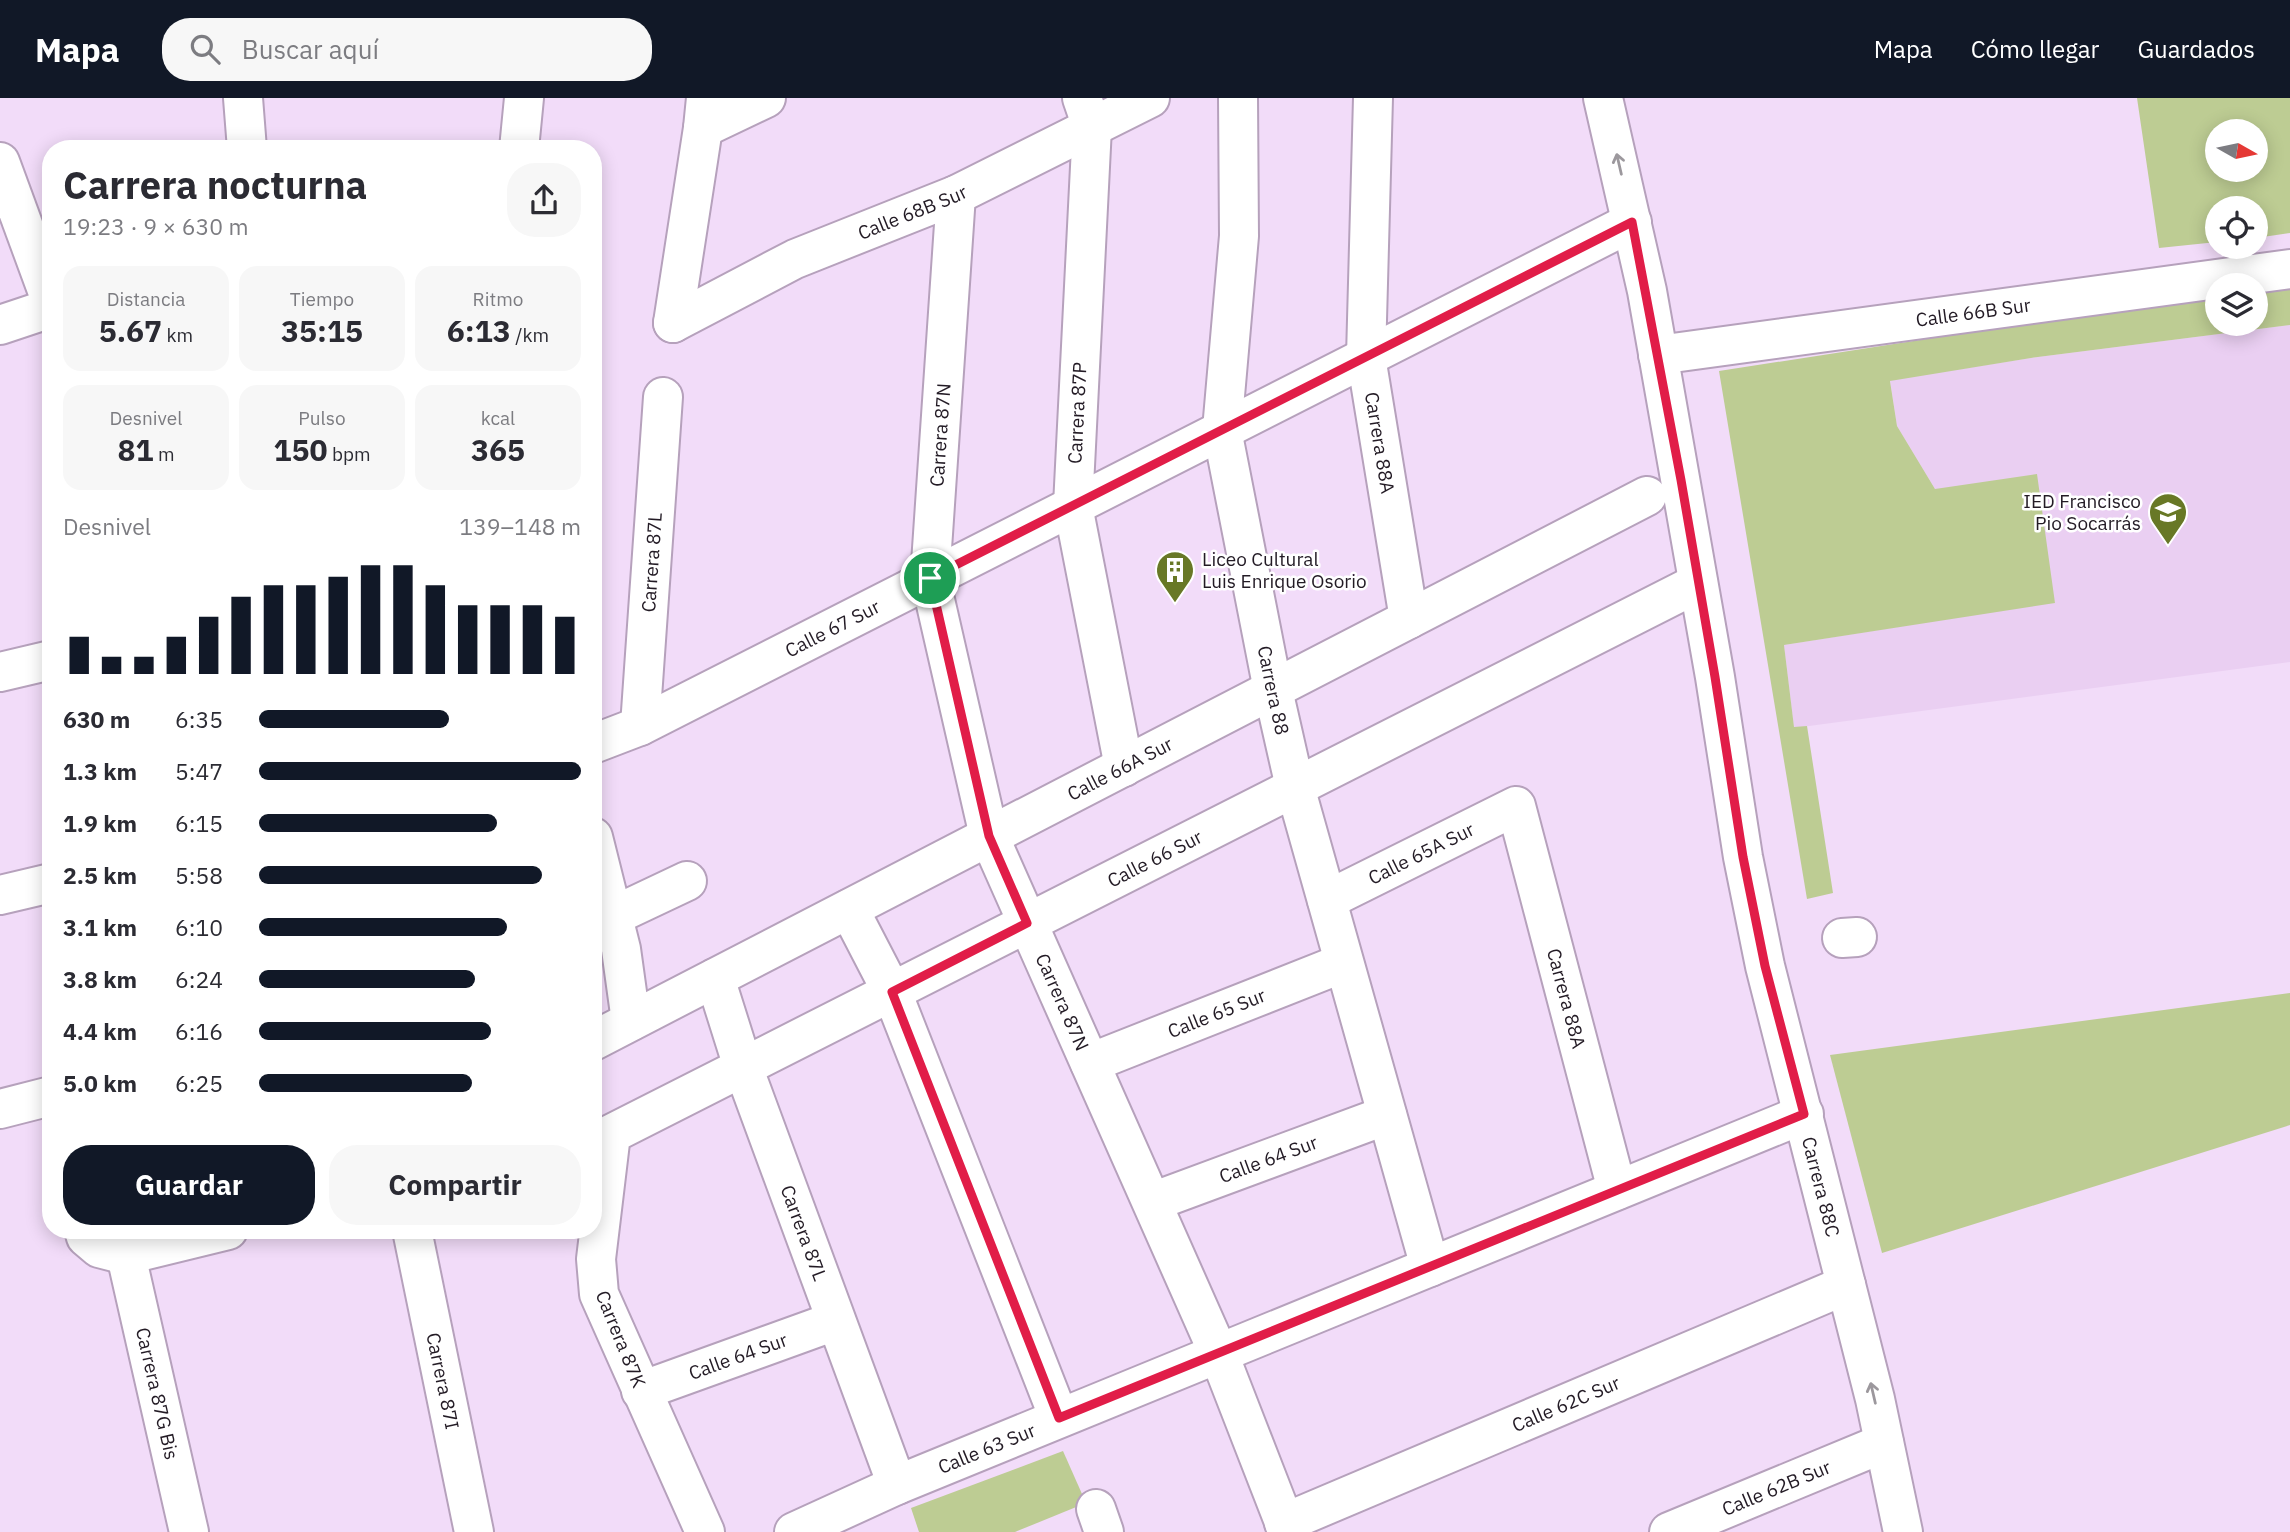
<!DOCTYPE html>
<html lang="es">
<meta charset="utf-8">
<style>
body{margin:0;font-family:"IBM Plex Sans",sans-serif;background:#f7f7f7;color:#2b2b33;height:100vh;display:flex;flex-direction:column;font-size:26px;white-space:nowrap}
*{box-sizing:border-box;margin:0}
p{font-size:23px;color:#7c7c81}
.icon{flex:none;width:38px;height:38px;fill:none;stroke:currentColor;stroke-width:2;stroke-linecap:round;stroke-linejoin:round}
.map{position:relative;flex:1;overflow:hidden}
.sheet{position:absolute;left:42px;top:42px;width:560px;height:1099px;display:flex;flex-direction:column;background:#fff;border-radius:28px;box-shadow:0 4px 18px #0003}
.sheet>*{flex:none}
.needle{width:46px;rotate:99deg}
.controls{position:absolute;left:2205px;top:21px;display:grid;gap:14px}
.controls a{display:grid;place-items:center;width:63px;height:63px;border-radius:50%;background:#fff;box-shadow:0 4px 18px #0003;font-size:35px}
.pin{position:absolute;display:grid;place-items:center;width:60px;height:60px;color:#fff;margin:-30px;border:4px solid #fff;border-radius:50%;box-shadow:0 2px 7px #0007}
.round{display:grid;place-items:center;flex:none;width:74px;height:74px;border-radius:28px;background:#f7f7f7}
.overview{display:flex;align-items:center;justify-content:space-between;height:119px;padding:0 21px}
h1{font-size:38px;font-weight:700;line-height:52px}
.stats{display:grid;grid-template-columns:repeat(3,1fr);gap:10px;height:119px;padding:7px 21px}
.stats div{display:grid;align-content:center;border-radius:18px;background:#f7f7f7;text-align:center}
.stats b{font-size:30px;font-weight:700}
.stats small{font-size:19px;font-weight:400}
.stats p{font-size:19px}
.chart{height:196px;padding:14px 21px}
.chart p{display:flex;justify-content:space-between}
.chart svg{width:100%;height:126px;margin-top:7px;stroke:#111827;stroke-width:6}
.cta{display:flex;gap:14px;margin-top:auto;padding:14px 21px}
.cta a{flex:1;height:80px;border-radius:28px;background:#111827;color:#fff;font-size:28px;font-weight:700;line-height:80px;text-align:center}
.cta a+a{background:#f7f7f7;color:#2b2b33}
ul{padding:0 21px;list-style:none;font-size:23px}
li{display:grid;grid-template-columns:112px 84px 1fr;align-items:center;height:52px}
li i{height:18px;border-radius:9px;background:#111827}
header{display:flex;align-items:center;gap:42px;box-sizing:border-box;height:98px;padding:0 35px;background:#111827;color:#fff}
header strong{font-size:33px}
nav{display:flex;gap:38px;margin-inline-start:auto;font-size:24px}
.search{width:490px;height:63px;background:#f7f7f7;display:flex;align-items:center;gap:18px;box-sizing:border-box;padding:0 24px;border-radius:28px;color:#7c7c81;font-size:26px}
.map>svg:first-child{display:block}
.built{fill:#eacff2}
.green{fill:#bdcc93;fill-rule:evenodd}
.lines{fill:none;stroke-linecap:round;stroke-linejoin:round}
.minor-casing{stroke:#b6a1bc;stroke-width:42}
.minor{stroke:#fff;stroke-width:38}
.oneway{stroke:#9c989d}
.route-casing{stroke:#fff;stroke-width:14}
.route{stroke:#e11d48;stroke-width:9}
.labels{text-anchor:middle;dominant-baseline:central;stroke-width:5;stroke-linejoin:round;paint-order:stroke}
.street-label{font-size:19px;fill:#231b25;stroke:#fff}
.poi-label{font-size:19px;fill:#231b25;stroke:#fff;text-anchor:end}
</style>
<header>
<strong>Mapa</strong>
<div class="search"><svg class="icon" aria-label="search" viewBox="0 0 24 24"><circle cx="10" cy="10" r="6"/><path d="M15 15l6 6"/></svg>Buscar aquí</div>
<nav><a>Mapa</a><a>Cómo llegar</a><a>Guardados</a></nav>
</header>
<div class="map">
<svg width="2290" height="1434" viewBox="0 0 2290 1434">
<rect width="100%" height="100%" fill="#f2dcf9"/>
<polygon class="built" points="2290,227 2290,564 1794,630 1784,547 2055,504 1935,391 1897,328 1890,282 2031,260"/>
<g class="green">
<path d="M 2137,0 L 2290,0 L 2290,135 L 2256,140 L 2256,110 L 2217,110 L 2217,144 L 2159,150 ZM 2217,33 L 2256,33 L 2256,72 L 2217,72 Z"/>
<polygon points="2290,185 2290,227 2031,260 1890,283 1897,328 1935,391 2037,376 2055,505 1784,547 1794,629 1807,628 1833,795 1807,801 1719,273 2217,196 2217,226 2256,226 2256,190"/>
<polygon points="2290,895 2290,1027 1882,1155 1830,957"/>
<polygon points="1063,1353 1086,1405 1015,1434 919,1434 911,1410"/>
</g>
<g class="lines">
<defs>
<g id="minor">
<polyline points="243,0 247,51"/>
<polyline points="1082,0 1092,29 1073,408 1124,669"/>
<path id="s1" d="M 1238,0 L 1239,138 L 1222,332 L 1273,592 L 1295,689 L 1430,1169"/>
<path id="s2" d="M 1373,0 L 1366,259 L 1409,521"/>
<path id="s3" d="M 1603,0 L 1647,193 L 1715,579 L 1743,759 L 1765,868 L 1875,1301 L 1903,1434"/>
<polyline points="703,30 766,0"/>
<polyline points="519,51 524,0"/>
<polyline points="0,64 51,203"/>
<path id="s4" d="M 956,97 L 930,480 L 989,738 L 1218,1254 L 1288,1434"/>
<path id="s5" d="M 673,225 L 795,161 L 956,97 L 1150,0"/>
<polyline points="673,225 703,30 706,0"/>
<polyline points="0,227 51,210"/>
<path id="s6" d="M 1658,257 L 2290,171"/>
<polyline points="0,574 51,562"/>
<path id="s7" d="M 640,628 L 663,299"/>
<path id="s8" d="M 593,646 L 640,628 L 1632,124"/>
<polyline points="593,739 621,851 631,923"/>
<polyline points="0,797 51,785"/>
<path id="s9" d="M 1327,802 L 1516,708 L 1617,1092"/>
<polyline points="849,811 892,894 1059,1320"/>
<polyline points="613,818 687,783"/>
<polyline points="1842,840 1857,839"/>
<path id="s10" d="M 715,880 L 743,969 L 897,1387"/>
<path id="s11" d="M 593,943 L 1647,398"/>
<path id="s12" d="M 1090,965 L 1343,865"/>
<polyline points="0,1011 51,998"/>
<path id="s13" d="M 1152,1104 L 1387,1017"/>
<polyline points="84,1132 86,1139 99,1150 126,1157 228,1132"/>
<path id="s14" d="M 412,1132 L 474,1434"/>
<path id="s15" d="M 126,1157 L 189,1434"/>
<path id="s16" d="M 641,1293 L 835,1223"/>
<polyline points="1096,1411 1104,1434"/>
<path id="s17" d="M 1284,1425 L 1846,1187"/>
<path id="s18" d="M 705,1434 L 599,1196 L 596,1161 L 611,1036 L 1698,485"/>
<path id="s19" d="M 794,1434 L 897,1387 L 1804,1016"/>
<path id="s20" d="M 1669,1434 L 1884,1345"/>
</g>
</defs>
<use href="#minor" class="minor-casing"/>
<use href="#minor" class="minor"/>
</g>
<defs><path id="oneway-shaft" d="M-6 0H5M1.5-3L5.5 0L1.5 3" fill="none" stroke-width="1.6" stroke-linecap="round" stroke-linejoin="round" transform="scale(1.75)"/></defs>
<g class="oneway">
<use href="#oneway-shaft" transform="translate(1619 66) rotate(-103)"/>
<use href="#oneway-shaft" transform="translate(1873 1295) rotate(-103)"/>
</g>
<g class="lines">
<defs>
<polygon id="route" points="1632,124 1681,382 1715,579 1743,759 1765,868 1804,1016 1059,1320 892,894 1027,825 989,738 930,480"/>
</defs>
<use href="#route" class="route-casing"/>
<use href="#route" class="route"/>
</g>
<defs>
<symbol id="school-pin" viewBox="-11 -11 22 30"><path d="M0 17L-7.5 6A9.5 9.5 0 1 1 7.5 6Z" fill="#687826" stroke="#fff"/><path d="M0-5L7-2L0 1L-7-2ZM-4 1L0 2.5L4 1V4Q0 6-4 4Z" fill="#fff"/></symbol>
<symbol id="building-pin" viewBox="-11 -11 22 30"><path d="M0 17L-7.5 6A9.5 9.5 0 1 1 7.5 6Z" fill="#687826" stroke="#fff"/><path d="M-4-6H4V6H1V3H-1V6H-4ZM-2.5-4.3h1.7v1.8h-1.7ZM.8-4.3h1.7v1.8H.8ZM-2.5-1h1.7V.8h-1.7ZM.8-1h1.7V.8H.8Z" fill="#fff"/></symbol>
</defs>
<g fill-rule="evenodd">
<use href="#school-pin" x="2146" y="392" width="44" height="60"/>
<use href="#building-pin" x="1153" y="450" width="44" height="60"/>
</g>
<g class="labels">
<g class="street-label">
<text stroke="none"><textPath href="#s5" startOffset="264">Calle 68B Sur</textPath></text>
<text stroke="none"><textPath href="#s6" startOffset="318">Calle 66B Sur</textPath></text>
<text transform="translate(1077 315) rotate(-87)">Carrera 87P</text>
<text transform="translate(940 337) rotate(-86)">Carrera 87N</text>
<text stroke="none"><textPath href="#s2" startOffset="346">Carrera 88A</textPath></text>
<text stroke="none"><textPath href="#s7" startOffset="164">Carrera 87L</textPath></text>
<text stroke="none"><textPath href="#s8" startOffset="266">Calle 67 Sur</textPath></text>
<text stroke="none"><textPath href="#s1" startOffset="598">Carrera 88</textPath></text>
<text stroke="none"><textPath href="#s11" startOffset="593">Calle 66A Sur</textPath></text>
<text stroke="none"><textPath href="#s9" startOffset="105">Calle 65A Sur</textPath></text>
<text stroke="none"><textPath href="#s18" startOffset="1031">Calle 66 Sur</textPath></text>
<text stroke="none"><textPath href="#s9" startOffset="410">Carrera 88A</textPath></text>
<text stroke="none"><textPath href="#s4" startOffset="830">Carrera 87N</textPath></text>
<text stroke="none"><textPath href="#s12" startOffset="136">Calle 65 Sur</textPath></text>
<text stroke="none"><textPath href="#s13" startOffset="124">Calle 64 Sur</textPath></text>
<text stroke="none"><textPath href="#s3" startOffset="1111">Carrera 88C</textPath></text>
<text stroke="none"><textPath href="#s10" startOffset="270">Carrera 87L</textPath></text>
<text transform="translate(621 1241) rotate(68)">Carrera 87K</text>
<text stroke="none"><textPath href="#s16" startOffset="103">Calle 64 Sur</textPath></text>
<text stroke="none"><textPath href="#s14" startOffset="154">Carrera 87I</textPath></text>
<text stroke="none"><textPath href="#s15" startOffset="142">Carrera 87G Bis</textPath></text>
<text stroke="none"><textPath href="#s17" startOffset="306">Calle 62C Sur</textPath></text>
<text stroke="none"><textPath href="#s19" startOffset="210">Calle 63 Sur</textPath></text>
<text stroke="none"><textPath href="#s20" startOffset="116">Calle 62B Sur</textPath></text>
</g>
<g class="poi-label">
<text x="2141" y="403">IED Francisco<tspan x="2141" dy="22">Pio Socarrás</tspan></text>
<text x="1202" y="461" text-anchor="start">Liceo Cultural<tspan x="1202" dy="22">Luis Enrique Osorio</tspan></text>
</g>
</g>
</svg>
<div class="controls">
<a><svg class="needle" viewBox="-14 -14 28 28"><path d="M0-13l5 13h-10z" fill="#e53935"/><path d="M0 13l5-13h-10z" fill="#7c7c81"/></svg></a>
<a><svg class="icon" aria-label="locate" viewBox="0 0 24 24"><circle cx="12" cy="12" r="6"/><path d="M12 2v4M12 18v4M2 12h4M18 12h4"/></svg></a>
<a><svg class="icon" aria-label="layers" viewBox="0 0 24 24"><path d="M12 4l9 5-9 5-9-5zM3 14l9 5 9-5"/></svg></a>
</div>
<div class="pin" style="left:930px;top:480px;background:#1e9e55"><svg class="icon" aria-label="arrive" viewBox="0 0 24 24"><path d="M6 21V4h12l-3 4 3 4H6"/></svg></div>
<section class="sheet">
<div class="overview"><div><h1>Carrera nocturna</h1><p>19:23 · 9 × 630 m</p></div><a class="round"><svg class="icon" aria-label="share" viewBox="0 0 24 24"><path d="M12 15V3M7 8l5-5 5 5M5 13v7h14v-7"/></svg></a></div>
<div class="stats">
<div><p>Distancia</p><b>5.67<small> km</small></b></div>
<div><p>Tiempo</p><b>35:15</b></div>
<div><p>Ritmo</p><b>6:13<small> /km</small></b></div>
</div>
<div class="stats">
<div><p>Desnivel</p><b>81<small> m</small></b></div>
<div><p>Pulso</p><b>150<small> bpm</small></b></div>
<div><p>kcal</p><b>365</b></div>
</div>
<div class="chart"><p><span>Desnivel</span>139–148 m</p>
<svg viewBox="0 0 160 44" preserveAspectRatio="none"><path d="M5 44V31M15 44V38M25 44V38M35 44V31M45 44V24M55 44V17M65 44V13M75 44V13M85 44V10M95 44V6M105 44V6M115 44V13M125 44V20M135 44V20M145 44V20M155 44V24"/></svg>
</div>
<ul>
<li><b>630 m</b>6:35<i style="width:59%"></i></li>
<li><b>1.3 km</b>5:47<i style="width:100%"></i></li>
<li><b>1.9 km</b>6:15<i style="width:74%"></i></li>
<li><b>2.5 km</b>5:58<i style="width:88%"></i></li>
<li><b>3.1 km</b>6:10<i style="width:77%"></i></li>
<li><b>3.8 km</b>6:24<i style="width:67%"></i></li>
<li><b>4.4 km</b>6:16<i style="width:72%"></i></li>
<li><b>5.0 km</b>6:25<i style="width:66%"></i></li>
</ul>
<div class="cta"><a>Guardar</a><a>Compartir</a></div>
</section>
</div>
